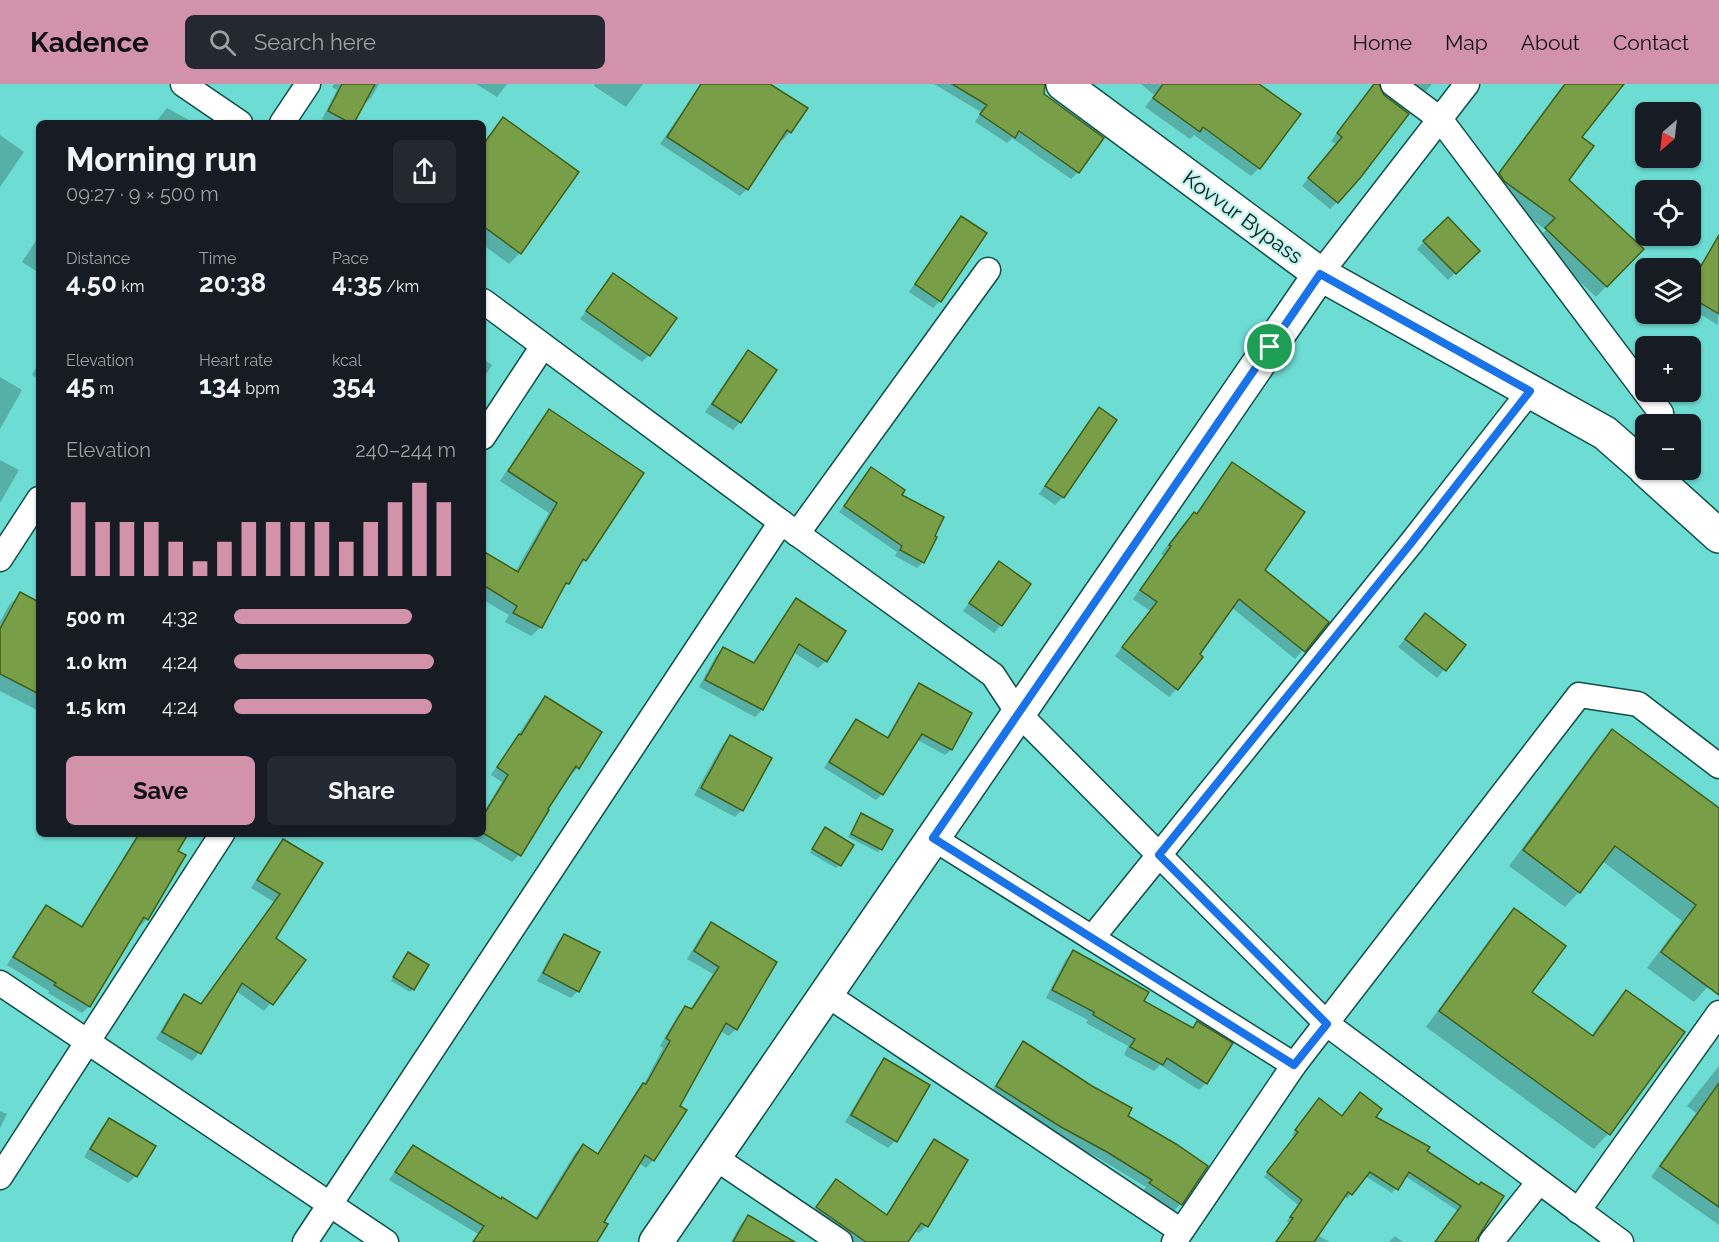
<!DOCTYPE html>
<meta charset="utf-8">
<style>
body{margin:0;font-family:Raleway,sans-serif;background:#242831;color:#f1f3f6;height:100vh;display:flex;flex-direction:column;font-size:22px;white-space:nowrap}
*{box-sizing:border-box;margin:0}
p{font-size:20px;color:#9ea1a6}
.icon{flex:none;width:33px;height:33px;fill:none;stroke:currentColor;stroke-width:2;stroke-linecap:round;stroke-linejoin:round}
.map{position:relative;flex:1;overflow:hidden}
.side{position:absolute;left:36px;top:36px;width:450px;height:717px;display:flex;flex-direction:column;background:#171b24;border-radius:9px;box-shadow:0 2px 4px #0004}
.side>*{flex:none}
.needle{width:39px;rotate:208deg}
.controls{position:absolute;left:1635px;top:18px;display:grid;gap:12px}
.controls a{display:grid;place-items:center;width:66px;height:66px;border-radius:9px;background:#171b24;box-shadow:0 2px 4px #0004;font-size:30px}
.pin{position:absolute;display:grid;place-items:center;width:51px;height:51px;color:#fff;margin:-26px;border:3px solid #fff;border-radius:50%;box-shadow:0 2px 6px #0007}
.round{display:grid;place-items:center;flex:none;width:63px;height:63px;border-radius:9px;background:#242831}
.overview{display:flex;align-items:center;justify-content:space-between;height:102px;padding:0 30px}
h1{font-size:33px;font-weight:700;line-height:45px}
.figures{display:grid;grid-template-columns:repeat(3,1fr);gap:9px;height:102px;padding:6px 30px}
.figures div{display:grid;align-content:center}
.figures b{font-size:26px;font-weight:700}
.figures small{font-size:16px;font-weight:400}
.figures p{font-size:16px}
.chart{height:168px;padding:12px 30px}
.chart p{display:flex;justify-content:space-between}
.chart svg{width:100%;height:108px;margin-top:6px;stroke:#d292a9;stroke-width:6}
.button{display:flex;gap:12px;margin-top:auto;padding:12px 30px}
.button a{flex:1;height:69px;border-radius:9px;background:#d292a9;color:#111;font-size:24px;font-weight:700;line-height:69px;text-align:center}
.button a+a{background:#242831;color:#f1f3f6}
ul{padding:0 30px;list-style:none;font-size:20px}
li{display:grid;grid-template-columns:96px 72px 1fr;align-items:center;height:45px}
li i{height:15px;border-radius:8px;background:#d292a9}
header{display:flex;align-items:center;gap:36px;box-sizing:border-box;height:84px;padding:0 30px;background:#d292a9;color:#111}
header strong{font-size:28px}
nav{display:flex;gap:33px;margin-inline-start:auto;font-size:21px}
.search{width:420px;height:54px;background:#242831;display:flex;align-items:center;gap:15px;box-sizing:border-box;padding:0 21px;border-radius:9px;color:#9ea1a6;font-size:22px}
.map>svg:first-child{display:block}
.shadow{fill:#0003}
.building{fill:#789e48;stroke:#425e17;stroke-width:1.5}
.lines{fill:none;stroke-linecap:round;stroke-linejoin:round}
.street-casing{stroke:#0e4f4b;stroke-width:27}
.secondary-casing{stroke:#0e4f4b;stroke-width:36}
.street{stroke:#fff;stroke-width:24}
.secondary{stroke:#fff;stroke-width:33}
.route-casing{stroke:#fff;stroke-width:12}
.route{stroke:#1a73e8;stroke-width:8}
.labels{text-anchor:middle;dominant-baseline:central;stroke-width:4.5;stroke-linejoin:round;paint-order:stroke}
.street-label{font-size:21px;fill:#031b1a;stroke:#c1f2ed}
</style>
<header>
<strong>Kadence</strong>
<div class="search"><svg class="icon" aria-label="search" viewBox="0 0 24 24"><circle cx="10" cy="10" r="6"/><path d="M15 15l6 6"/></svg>Search here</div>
<nav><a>Home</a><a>Map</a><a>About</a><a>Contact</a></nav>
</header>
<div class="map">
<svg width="1719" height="1158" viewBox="0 0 1719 1158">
<rect width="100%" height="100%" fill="#6ddcd3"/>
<g class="shadow">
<polygon points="334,0 379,0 371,14 363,21 353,39 330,39 322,35 337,6 332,3"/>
<polygon points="476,0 507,0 497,13"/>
<polygon points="595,0 643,0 626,23 594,2"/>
<polygon points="707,0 768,0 790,48 783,56 780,54 747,105 740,112 660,60 677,35"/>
<polygon points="934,0 1037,0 1078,88 1071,95 1012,54 1007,59 975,38 981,28"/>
<polygon points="1141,0 1257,0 1259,84 1251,92 1194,51 1190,55 1145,23 1154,11"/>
<polygon points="1374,0 1378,0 1379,7 1337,118 1330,125 1302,102 1336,60 1331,57"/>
<polygon points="1402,0 1432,0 1421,13"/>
<polygon points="1564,0 1619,0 1580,53 1567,96 1641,166 1596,213 1536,156 1546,146 1494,107 1489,101"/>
<polygon points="167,24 189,36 188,39 155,39"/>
<polygon points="503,35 520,169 509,180 483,161 483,59"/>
<polygon points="0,51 24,68 0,103"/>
<polygon points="961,133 940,217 933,224 909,208 954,141"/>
<polygon points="1448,135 1478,167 1448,196 1417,165"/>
<polygon points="39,152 39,189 22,178"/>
<polygon points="1707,175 1719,182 1718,241 1690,224 1690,198 1699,183"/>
<polygon points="613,191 649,271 642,278 580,235"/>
<polygon points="748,268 740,338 733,346 705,328 741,275"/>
<polygon points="483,275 492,281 483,295"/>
<polygon points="39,279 39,295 32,291"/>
<polygon points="0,293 22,306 0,345"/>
<polygon points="1099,325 1115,336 1063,413 1055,421 1039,410 1092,333"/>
<polygon points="550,327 585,476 560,507 541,543 531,552 505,538 509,531 483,516 483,469 515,488 549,429 500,397 540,337"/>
<polygon points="0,376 19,386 0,419"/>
<polygon points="1232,380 1263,486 1327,538 1295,575 1231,523 1198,571 1177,605 1169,613 1115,572 1150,527 1133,515 1164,471 1161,470 1185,438 1194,430 1195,431 1224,389"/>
<polygon points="871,385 900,411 923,478 917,484 895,472 897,468 839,428"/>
<polygon points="999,479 1001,541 994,549 963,527 992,487"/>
<polygon points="20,510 39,520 39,627 0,607 0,538 9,521"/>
<polygon points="796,516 826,577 818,584 793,568 762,626 755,633 699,603 716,572 723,565 752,580 789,524"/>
<polygon points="1425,531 1464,561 1437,594 1398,563"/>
<polygon points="919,601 970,630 951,666 945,671 916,655 882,710 876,716 824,684 851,642 856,636 886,655 913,607"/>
<polygon points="546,614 578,684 570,691 569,690 519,771 512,778 469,752 470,750 483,750 483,729 502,698 491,691 538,621"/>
<polygon points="1612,647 1719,726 1719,890 1694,918 1647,884 1682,837 1602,777 1579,808 1565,823 1509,782 1598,662"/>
<polygon points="730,653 742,726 735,733 694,711 723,660"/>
<polygon points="861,731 881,765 878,768 848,753"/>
<polygon points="822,749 840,781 836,784 810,769"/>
<polygon points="138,750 186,750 176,767 147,835 140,842 138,841 89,922 82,929 48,909 49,907 7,881 39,830 46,823 80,844"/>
<polygon points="283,757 321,780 274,855 304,876 264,927 236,907 199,969 192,977 156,955 177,919 184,912 200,921 274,818 251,804 276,764"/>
<polygon points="1514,826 1530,909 1591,952 1612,923 1627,908 1608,1050 1594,1065 1426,943 1500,841"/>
<polygon points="712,840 736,945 729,952 720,947 678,1022 653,1076 646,1084 639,1079 602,1139 595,1158 472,1158 478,1150 389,1096 406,1070 413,1063 501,1117 535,1135 575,1069 583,1062 597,1071 636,1008 644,1000 663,964 660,962 678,931 685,924 690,926 713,890 687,875 704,847"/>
<polygon points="564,851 578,907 571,914 537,897 557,859"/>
<polygon points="1074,867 1142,918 1191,945 1198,939 1206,999 1199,1006 1160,981 1154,987 1124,971 1128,962 1086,939 1088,936 1046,914 1066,875"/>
<polygon points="408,870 413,905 410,908 391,897"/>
<polygon points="1023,959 1126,1032 1206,1083 1180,1120 1173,1128 1143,1107 1146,1103 1100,1075 1053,1050 990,1010 1016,967"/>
<polygon points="884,976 895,1057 888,1064 845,1038 877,984"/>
<polygon points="1719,982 1719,1141 1651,1093 1696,1029 1687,1022"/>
<polygon points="1315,1021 1342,1034 1374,1033 1478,1102 1476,1158 1435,1158 1458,1127 1405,1092 1392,1109 1365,1092 1347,1115 1344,1112 1317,1151 1330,1158 1275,1158 1289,1139 1287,1137 1298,1121 1264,1093 1295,1053 1292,1051"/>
<polygon points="0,1027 7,1030 0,1044"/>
<polygon points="110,1036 136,1092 128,1099 84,1073 102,1043"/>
<polygon points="935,1057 926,1142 919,1149 914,1146 906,1158 848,1158 810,1131 836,1097 886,1131 927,1065"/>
<polygon points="748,1133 783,1158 731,1158 741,1140"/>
<polygon points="1395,1152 1403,1158 1389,1158"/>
</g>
<g class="building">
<polygon points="342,0 375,0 354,39 350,39 328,27"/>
<polygon points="701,0 770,0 808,24 791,49 787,46 748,106 667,53"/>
<polygon points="952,0 1045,0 1044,10 1104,54 1079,89 1019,47 1015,54 980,30 987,21"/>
<polygon points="1163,0 1259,0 1301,30 1260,85 1203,43 1200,48 1153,14"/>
<polygon points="1374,0 1379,0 1384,11 1409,30 1361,93 1338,119 1308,94 1342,53 1337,49"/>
<polygon points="1565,0 1624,0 1582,53 1594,62 1569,96 1644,165 1607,203 1545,144 1555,134 1504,97 1499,89"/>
<polygon points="503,33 579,88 521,170 483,142 483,61"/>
<polygon points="961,132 987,149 941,218 915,200"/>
<polygon points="1448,133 1480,167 1456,190 1423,157"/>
<polygon points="1719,151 1719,230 1690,213 1690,201"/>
<polygon points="613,189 677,234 650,272 586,227"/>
<polygon points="748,266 777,286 741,339 712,320"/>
<polygon points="1099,323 1117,336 1064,414 1045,402"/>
<polygon points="549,325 644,389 586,477 583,475 569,500 566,499 542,544 513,529 517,522 483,501 483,467 518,488 557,419 508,387"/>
<polygon points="1232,378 1305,428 1265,486 1329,538 1305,568 1239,515 1200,570 1203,573 1178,606 1122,563 1157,518 1140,506 1171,462 1169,461 1194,428 1197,430"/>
<polygon points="871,383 905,406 902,411 944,433 935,452 937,453 924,479 900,466 902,462 844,422"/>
<polygon points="999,477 1031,500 1002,542 969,519"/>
<polygon points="20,508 39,518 39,610 0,590 0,545"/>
<polygon points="796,514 846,547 827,578 799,560 763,626 705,596 723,563 754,579"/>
<polygon points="1425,529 1466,561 1446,587 1405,555"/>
<polygon points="919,599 972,629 952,666 922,650 883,711 829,678 856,635 888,654"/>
<polygon points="545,612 602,648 579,685 576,682 548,725 549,726 521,772 483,749 483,732 508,691 497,683 519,650 521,651"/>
<polygon points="1612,645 1719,724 1719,911 1661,868 1696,821 1615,762 1580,809 1523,766"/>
<polygon points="730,651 772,674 743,727 701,704"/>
<polygon points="861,729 893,746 882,766 851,750"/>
<polygon points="825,743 854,761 841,782 812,765"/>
<polygon points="139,750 188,750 178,767 186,771 148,836 144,833 90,923 54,901 56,899 13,873 46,821 82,843"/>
<polygon points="283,755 323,779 276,854 306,876 273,921 242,899 201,970 162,948 184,910 201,920 280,810 257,796"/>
<polygon points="1514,824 1566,862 1532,908 1593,952 1626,906 1685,948 1610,1051 1439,927"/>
<polygon points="711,838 777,878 737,946 726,939 680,1022 687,1026 654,1077 645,1071 604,1138 608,1140 597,1158 473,1158 484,1142 395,1088 413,1061 501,1115 502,1113 537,1135 583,1060 598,1070 643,999 646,1000 670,957 666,954 685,922 692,925 719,883 694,867"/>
<polygon points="564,850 600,868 579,908 543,889"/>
<polygon points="1073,866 1149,908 1144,917 1193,944 1197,937 1233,959 1207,1000 1167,974 1163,981 1130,963 1135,955 1093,931 1094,928 1052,906"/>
<polygon points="408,868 429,881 414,906 393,893"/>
<polygon points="1023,957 1092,1002 1132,1024 1128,1032 1176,1060 1208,1082 1182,1121 1149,1099 1152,1096 1107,1068 1061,1043 996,1002"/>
<polygon points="884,974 930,1001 897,1058 851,1031"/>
<polygon points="1719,999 1719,1123 1660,1082"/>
<polygon points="1360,1008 1382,1025 1376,1033 1430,1063 1427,1067 1479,1101 1481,1098 1504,1112 1475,1158 1435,1158 1461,1122 1409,1088 1398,1106 1370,1088 1352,1111 1348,1108 1314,1158 1276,1158 1293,1134 1290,1133 1302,1116 1267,1088 1298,1048 1295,1046 1319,1014 1342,1032"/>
<polygon points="109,1034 156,1062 137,1093 90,1065"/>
<polygon points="934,1055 968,1076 928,1143 921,1139 908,1158 866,1158 816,1123 836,1095 887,1131"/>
<polygon points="748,1131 795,1158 733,1158"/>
</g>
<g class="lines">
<defs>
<g id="street">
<polyline points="183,0 240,39"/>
<polyline points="1393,0 1440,35 1661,329 1662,340"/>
<polyline points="282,39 308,0"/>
<polyline points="1320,190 1467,0"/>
<polyline points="483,217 781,438 993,591 1018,629 1327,940 1621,1158"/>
<polyline points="483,353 543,262"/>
<polyline points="797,450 988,186"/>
<polyline points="0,475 39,415"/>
<polyline points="933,754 1294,981"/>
<polyline points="1092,854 1412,458 1530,307"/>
<polyline points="0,899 386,1158"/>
<polyline points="826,910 1181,1147"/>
<polyline points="714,1073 840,1158"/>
<polyline points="0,1093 222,750"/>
<polyline points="1578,1127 1719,929"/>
<polyline points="305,1158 781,438"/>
<polyline points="1174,1158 1294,981 1579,611 1638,620 1719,682"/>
<polyline points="1491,1158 1539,1098"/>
</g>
<g id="secondary">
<polyline points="1063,0 1320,190 1605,349 1646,385"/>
<polyline points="1646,386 1719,452"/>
<polyline points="656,1158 1320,190"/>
</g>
</defs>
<use href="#street" class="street-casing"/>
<use href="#secondary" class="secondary-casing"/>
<use href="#street" class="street"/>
<use href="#secondary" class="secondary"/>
</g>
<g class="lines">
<defs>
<polygon id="route" points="1320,190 1530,307 1412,458 1159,771 1327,940 1294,981 933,754"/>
</defs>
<use href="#route" class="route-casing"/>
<use href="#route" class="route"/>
</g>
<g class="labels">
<g class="street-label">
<text transform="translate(1243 133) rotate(36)">Kovvur Bypass</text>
</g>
</g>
</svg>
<div class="controls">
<a><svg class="needle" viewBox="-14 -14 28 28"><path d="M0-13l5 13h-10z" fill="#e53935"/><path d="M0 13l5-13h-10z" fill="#9ea1a6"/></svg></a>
<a><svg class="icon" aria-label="locate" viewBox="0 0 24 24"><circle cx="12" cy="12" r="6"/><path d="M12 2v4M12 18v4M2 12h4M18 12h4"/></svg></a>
<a><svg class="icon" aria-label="layers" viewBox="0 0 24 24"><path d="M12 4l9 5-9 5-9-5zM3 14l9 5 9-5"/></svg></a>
<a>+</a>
<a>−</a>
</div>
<div class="pin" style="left:1270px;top:263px;background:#1e9e55"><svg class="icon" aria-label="arrive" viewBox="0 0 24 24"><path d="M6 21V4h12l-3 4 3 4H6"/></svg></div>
<section class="side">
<div class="overview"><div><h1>Morning run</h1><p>09:27 · 9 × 500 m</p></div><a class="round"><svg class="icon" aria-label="share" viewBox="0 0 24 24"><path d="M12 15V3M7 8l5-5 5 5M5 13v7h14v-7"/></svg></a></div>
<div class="figures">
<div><p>Distance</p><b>4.50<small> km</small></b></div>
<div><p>Time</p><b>20:38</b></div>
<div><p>Pace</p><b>4:35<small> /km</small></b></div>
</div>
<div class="figures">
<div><p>Elevation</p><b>45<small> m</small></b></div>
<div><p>Heart rate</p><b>134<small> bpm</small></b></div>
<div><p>kcal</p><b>354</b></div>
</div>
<div class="chart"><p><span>Elevation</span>240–244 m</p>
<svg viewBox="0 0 160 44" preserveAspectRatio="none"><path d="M5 44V14M15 44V22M25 44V22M35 44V22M45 44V30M55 44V38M65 44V30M75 44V22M85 44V22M95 44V22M105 44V22M115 44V30M125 44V22M135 44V14M145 44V6M155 44V14"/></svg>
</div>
<ul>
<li><b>500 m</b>4:32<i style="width:80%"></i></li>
<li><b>1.0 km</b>4:24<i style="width:90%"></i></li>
<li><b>1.5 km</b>4:24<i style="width:89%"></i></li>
</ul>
<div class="button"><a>Save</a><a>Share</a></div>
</section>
</div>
